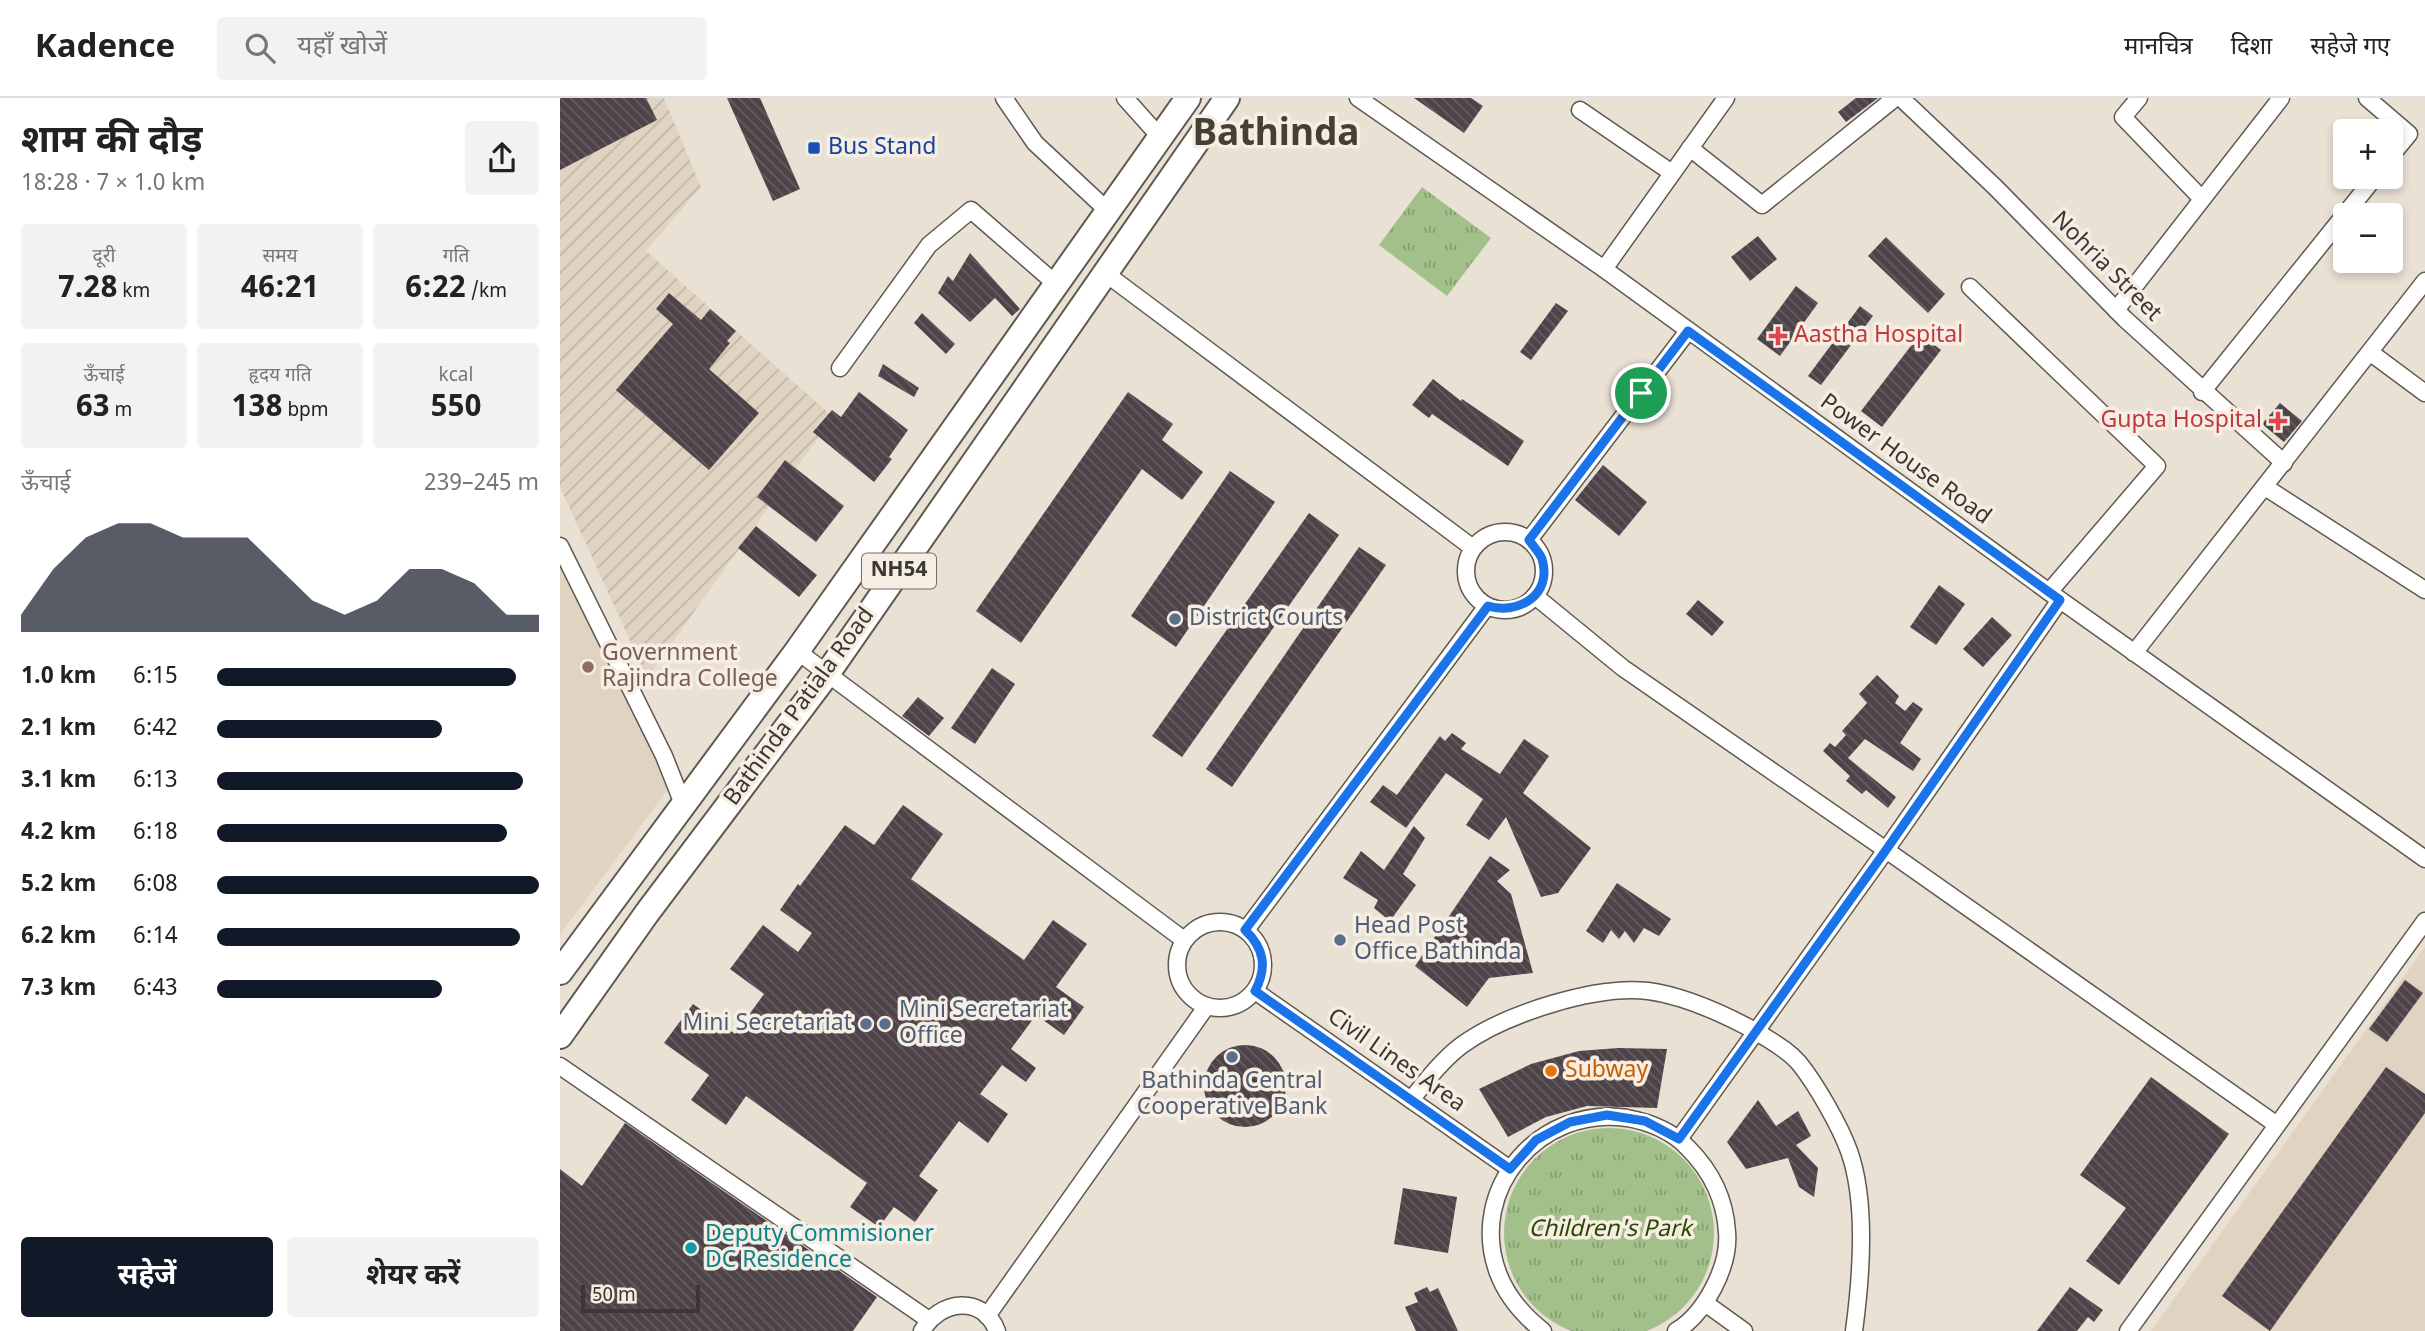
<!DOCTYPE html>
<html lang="hi">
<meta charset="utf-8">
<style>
body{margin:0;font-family:Georgia,"Noto Sans Devanagari",serif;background:#f2f2f2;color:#222;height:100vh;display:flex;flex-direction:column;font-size:26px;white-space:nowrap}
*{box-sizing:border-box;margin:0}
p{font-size:23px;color:#767676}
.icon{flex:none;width:38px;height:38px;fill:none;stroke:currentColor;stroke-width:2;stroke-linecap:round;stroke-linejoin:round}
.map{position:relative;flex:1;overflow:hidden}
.panel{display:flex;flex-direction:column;background:#fff;width:560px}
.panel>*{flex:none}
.tools{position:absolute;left:1773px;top:21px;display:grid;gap:14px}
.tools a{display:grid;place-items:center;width:70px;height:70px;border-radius:7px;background:#fff;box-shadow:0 4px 10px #0003;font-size:35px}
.scale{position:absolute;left:21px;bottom:18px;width:119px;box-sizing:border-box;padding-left:7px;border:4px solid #3b3833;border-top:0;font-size:19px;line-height:24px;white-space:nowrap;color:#3b3833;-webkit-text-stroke:5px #f7eee3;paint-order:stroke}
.pin{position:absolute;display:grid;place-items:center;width:60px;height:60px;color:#fff;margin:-30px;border:4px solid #fff;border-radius:50%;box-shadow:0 2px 7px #0007}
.round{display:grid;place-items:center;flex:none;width:74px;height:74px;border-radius:7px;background:#f2f2f2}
.head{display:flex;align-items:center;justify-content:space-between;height:119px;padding:0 21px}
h1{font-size:38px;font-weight:700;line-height:52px}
.figures{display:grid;grid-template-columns:repeat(3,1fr);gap:10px;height:119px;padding:7px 21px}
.figures div{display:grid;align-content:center;border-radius:7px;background:#f2f2f2;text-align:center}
.figures b{font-size:30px;font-weight:700}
.figures small{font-size:19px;font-weight:400}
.figures p{font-size:19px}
.chart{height:196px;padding:14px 21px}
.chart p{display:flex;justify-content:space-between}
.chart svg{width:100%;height:126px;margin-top:7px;fill:#111827;opacity:.7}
.cta{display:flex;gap:14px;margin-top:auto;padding:14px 21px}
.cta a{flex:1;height:80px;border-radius:7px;background:#111827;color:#fff;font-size:28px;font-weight:700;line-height:80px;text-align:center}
.cta a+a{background:#f2f2f2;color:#222}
ul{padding:0 21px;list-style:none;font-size:23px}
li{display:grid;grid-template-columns:112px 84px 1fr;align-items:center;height:52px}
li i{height:18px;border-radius:9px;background:#111827}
header{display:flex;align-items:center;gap:42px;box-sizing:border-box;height:98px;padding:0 35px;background:#fff;border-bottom:2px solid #e0e0e0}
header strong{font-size:33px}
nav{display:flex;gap:38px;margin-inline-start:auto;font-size:24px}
.search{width:490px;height:63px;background:#f2f2f2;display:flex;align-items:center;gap:18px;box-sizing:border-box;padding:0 24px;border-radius:7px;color:#767676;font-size:26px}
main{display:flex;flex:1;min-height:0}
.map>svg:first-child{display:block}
.built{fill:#e1d3c2}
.industrial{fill:url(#industrial-furrows)}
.park{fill:url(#park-tufts)}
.building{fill:url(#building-back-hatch)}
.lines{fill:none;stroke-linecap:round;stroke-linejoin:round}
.minor-casing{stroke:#60594f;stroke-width:19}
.highway-casing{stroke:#60594f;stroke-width:28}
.minor{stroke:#fff;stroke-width:16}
.highway{stroke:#fff;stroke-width:24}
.route-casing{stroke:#fff;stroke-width:14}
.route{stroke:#1a73e8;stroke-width:9}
.transit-dot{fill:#1a4fb4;stroke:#f7eee3;stroke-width:2.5}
.health-dot{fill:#e0444e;stroke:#f7eee3;stroke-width:2.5}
.service-dot{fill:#5c6f8a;stroke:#f7eee3;stroke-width:2.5}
.education-dot{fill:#8d6e63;stroke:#f7eee3;stroke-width:2.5}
.food-dot{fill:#e8710a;stroke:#f7eee3;stroke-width:2.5}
.culture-dot{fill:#0f9aa8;stroke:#f7eee3;stroke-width:2.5}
.labels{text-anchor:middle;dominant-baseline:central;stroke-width:7;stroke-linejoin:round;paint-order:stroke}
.shield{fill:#f7eee3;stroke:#736f68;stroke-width:2}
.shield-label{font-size:21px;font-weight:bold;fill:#3b3833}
.transit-label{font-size:23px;fill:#164399;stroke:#f7eee3;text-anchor:start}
.street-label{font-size:23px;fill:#3b3833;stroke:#f7eee3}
.health-label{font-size:23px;fill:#be3a42;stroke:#f7eee3;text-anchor:start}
.service-label{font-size:23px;fill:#4e5e75;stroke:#f7eee3;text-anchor:start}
.education-label{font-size:23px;fill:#785e54;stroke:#f7eee3;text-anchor:start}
.food-label{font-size:23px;fill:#c56008;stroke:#f7eee3;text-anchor:start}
.park-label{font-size:23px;font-style:italic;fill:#2b4901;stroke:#f7eee3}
.culture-label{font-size:23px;fill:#0d838f;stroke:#f7eee3;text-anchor:start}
.town-label{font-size:37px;font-weight:bold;fill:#463f36;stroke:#f7eee3}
</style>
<header>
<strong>Kadence</strong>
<div class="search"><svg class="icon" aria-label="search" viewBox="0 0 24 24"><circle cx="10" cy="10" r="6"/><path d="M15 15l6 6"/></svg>यहाँ खोजें</div>
<nav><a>मानचित्र</a><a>दिशा</a><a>सहेजे गए</a></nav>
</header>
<main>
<section class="panel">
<div class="head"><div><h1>शाम की दौड़</h1><p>18:28 · 7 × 1.0 km</p></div><a class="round"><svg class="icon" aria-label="share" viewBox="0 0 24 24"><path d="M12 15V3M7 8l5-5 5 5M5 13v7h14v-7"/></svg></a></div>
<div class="figures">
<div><p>दूरी</p><b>7.28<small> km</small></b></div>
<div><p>समय</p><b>46:21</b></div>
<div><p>गति</p><b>6:22<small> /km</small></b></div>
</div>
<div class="figures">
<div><p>ऊँचाई</p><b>63<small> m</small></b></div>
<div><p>हृदय गति</p><b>138<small> bpm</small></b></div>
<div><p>kcal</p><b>550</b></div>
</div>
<div class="chart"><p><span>ऊँचाई</span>239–245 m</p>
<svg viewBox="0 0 160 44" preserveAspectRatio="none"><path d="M0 44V38L10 22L20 11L30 6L40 6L50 11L60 11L70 11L80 22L90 33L100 38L110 33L120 22L130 22L140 27L150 38L160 38V44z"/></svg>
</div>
<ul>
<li><b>1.0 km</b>6:15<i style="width:93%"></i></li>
<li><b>2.1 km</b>6:42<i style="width:70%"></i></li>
<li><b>3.1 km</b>6:13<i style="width:95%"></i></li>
<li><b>4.2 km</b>6:18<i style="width:90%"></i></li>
<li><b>5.2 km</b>6:08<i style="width:100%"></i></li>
<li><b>6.2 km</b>6:14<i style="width:94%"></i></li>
<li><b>7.3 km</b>6:43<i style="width:70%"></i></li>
</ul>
<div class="cta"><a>सहेजें</a><a>शेयर करें</a></div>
</section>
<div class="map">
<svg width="1865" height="1233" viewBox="0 0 1865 1233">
<defs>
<pattern id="industrial-furrows" width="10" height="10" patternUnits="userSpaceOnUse" patternTransform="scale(1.75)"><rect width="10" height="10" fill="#e1d3c2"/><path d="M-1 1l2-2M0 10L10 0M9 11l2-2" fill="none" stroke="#c2b6a7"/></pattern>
<pattern id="park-tufts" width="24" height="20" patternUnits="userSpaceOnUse" patternTransform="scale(1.75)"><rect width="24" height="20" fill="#a3c08b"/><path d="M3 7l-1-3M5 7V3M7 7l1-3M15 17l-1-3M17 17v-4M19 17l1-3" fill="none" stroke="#869d72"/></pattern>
<pattern id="building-back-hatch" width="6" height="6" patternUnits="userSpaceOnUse" patternTransform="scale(1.75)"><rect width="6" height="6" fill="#4e4349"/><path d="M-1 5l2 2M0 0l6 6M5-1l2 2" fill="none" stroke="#665d61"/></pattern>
</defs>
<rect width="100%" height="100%" fill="#eae1d5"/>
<g class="built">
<polygon points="0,452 112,686 0,836"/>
<polygon points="1865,849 1865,1233 1591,1233"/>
</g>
<polygon class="industrial" points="67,0 104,0 141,89 86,153 273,319 87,580 0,389 0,29"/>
<g class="park">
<polygon points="862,89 931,140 887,198 819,147"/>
<circle cx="1049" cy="1135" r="105"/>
</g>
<g class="building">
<polygon points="0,0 86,0 97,22 0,72"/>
<polygon points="167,0 200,0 240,91 213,103"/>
<polygon points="854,0 911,0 923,8 904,35"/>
<polygon points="1296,0 1318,0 1286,24 1278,14"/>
<polygon points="1198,138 1217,161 1190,183 1171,159"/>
<polygon points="1326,139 1385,196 1368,215 1308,158"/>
<polygon points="410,155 460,211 452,218 435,200 410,224 378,195 388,178 393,183"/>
<polygon points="1236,188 1258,205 1220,258 1197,241"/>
<polygon points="109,195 141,222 150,211 176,233 167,243 170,245 149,271 199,315 149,372 56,292 113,226 96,211"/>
<polygon points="996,205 1008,213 971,262 960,254"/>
<polygon points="1300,208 1313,218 1261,287 1248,278"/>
<polygon points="362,215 395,246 386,256 354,225"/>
<polygon points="1360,236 1381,252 1322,329 1301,313"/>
<polygon points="323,266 359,290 354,299 318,278"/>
<polygon points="873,281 901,303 902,301 964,343 948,368 872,316 869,320 852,307"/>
<polygon points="299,294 348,332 329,359 332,361 314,384 253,334 272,312 281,319"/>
<polygon points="568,294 613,326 602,342 643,374 622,402 582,371 461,545 416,513"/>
<polygon points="1720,305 1742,323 1724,344 1702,326"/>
<polygon points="225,362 284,408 256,444 197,399"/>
<polygon points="1043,367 1087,404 1059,438 1015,402"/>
<polygon points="670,373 715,404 616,549 571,518"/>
<polygon points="749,415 779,437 622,659 592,638"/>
<polygon points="196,428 257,477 239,499 178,450"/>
<polygon points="799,449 826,467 672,689 646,671"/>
<polygon points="1379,487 1405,506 1376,547 1350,529"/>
<polygon points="1138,502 1164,524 1152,538 1126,516"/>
<polygon points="1432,519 1452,537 1423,569 1403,551"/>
<polygon points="432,570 455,586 415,646 391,630"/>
<polygon points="1317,577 1339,598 1335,605 1345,613 1353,604 1363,611 1340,645 1361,661 1353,673 1305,641 1288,660 1336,699 1328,710 1306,692 1302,696 1286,683 1290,678 1263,653 1270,645 1275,649 1286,637 1282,633 1307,605 1299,596"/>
<polygon points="358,599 384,620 369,638 342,618"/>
<polygon points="892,635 906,645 901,651 940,676 964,641 989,658 963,695 1031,750 998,795 981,799 946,719 929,742 906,727 923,701 886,675 846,730 810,704 823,687 837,697 880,638 885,643"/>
<polygon points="343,707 383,736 351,781 464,862 493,822 527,846 496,889 524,909 504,937 476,917 451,951 476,970 466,984 442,967 420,996 448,1016 428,1045 399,1023 359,1078 378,1092 355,1124 334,1109 319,1129 290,1109 307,1085 186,998 166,1027 131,1002 149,977 104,945 133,906 175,936 204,896 170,871 203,827 238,854 252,835 220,812 238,786 240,788 285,727 314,747"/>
<polygon points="854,728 865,740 843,776 856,787 830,823 814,810 818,802 783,780 801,753 824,772"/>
<polygon points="930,758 950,772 937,783 951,796 973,875 929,880 907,909 855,868"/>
<polygon points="1057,785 1111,821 1099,838 1084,830 1074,845 1065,833 1059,841 1051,832 1043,845 1026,833"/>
<polygon points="1845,882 1863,895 1827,944 1809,931"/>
<circle cx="685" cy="988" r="41"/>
<polygon points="1058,950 1107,951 1097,1010 1027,1008 986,1019 948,1039 919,991 971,966 1019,953"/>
<polygon points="1826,969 1865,996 1865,1015 1710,1233 1662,1198"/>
<polygon points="1591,979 1669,1036 1559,1187 1526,1163 1566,1110 1520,1077"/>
<polygon points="1198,1002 1216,1028 1238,1013 1251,1038 1236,1047 1258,1070 1254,1099 1239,1089 1228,1060 1186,1071 1167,1044"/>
<polygon points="65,1025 317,1199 293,1233 0,1233 0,1071 22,1088"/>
<polygon points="843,1090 897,1099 888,1155 834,1146"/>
<polygon points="867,1189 870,1194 878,1190 898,1233 856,1233 845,1209 858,1204 854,1195"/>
<polygon points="1510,1189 1543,1212 1534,1224 1528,1219 1517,1233 1477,1233"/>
</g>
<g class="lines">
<defs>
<g id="minor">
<polyline points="444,0 475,45 548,113"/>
<polyline points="565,0 600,39"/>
<polyline points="798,0 1044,171 1489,494 1865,761"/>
<polyline points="1341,0 1435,89 1565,221 1724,365"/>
<polyline points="1579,0 1563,19 1642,101"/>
<polyline points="1807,0 1849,36 1830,59"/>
<polyline points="1020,12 1112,75"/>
<polyline points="1130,50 1202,107 1335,0"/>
<polyline points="1044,171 1166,0"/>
<polyline points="545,175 913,450"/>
<polyline points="1410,189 1597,368 1489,494"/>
<polyline points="1556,212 1721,0"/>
<polyline points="1811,255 1865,295"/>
<polyline points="280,270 369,147 411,112 496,186"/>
<polyline points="1642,294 1815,79"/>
<polyline points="1705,389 1865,492"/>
<circle cx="945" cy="473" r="39"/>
<polyline points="969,442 1128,233"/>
<polyline points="0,448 104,658 123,706"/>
<polyline points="975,498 1063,570 1326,752 1717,1027"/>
<polyline points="237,553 624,842"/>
<polyline points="1574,555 1865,183"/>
<circle cx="660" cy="867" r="43"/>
<polyline points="686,832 927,508"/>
<polyline points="695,893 950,1071"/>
<polyline points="0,968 369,1222"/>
<path d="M 851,1002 C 866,983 883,961 902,947 C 945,916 1035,887 1088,893 C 1126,898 1164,916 1197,934 C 1212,944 1227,951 1239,965 C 1256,986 1280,1028 1289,1053 C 1307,1103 1301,1181 1294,1233"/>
<polyline points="1119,1041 1326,752 1500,502"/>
<polyline points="1145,1205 1184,1233"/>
<polyline points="427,1218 646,909"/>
<path d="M 362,1233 C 379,1202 423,1196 437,1233"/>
<path d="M 983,1233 C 964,1218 947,1199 938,1175 C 907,1091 980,1007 1067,1020 C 1089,1024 1112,1033 1128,1050 C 1151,1073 1165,1100 1167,1134 C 1170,1168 1145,1216 1116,1233"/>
<polyline points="1568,1233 1865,823"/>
</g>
<g id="highway">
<polyline points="0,874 237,553 628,0"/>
<polyline points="0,938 87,815 267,576 667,0"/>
</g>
</defs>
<use href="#minor" class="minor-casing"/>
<use href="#highway" class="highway-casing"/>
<use href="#minor" class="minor"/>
<use href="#highway" class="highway"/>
</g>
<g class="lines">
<defs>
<path id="route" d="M 1128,233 L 1500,502 L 1326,752 L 1119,1041 L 1085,1023 L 1047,1017 L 1010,1024 L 976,1042 L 950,1071 L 695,893 C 707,870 705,851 685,832 L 928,508 C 958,517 993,497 982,461 C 980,455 973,448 969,442 Z"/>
</defs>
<use href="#route" class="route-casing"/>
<use href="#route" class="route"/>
</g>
<rect class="transit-dot" x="247" y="43" width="14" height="14" rx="3.5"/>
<g class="health-dot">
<path d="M1214.5 227.5h7v7h7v7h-7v7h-7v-7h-7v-7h7z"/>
<path d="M1714.5 312.5h7v7h7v7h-7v7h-7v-7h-7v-7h7z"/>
</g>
<g class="service-dot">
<circle cx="615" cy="521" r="7"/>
<circle cx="780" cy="842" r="7"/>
<circle cx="306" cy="926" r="7"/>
<circle cx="325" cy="926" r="7"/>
<circle cx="672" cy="959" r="7"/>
</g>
<circle class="education-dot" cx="28" cy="569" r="7"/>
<circle class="food-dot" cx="991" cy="973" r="7"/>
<circle class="culture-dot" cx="131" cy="1150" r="7"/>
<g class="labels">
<rect class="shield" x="302" y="455.5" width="74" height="35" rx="5"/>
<g class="shield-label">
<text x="339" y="473">NH54</text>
</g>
<g class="transit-label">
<text x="268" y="50">Bus Stand</text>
</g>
<g class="street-label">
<text transform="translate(1546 169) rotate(45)">Nohria Street</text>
<text transform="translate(1345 362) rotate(36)">Power House Road</text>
<text transform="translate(240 609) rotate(-54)">Bathinda Patiala Road</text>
<text transform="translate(836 963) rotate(35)">Civil Lines Area</text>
</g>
<g class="health-label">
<text x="1234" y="238">Aastha Hospital</text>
<text x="1702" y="323" text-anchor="end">Gupta Hospital</text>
</g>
<g class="service-label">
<text x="629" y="521">District Courts</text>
<text x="794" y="829">Head Post<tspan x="794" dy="26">Office Bathinda</tspan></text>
<text x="339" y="913">Mini Secretariat<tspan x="339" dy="26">Office</tspan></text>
<text x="292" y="926" text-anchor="end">Mini Secretariat</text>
<text x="672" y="984" text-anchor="middle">Bathinda Central<tspan x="672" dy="26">Cooperative Bank</tspan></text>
</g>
<g class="education-label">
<text x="42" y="556">Government<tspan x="42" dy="26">Rajindra College</tspan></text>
</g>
<g class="food-label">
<text x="1005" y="973">Subway</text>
</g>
<g class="park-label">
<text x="1050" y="1132">Children's Park</text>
</g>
<g class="culture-label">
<text x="145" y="1137">Deputy Commisioner<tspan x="145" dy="26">DC Residence</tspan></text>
</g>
<g class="town-label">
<text x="716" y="38">Bathinda</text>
</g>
</g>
</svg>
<div class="tools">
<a>+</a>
<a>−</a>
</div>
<div class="scale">50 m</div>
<div class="pin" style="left:1081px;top:295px;background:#1e9e55"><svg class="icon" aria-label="arrive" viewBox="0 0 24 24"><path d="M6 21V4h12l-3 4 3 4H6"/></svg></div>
</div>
</main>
